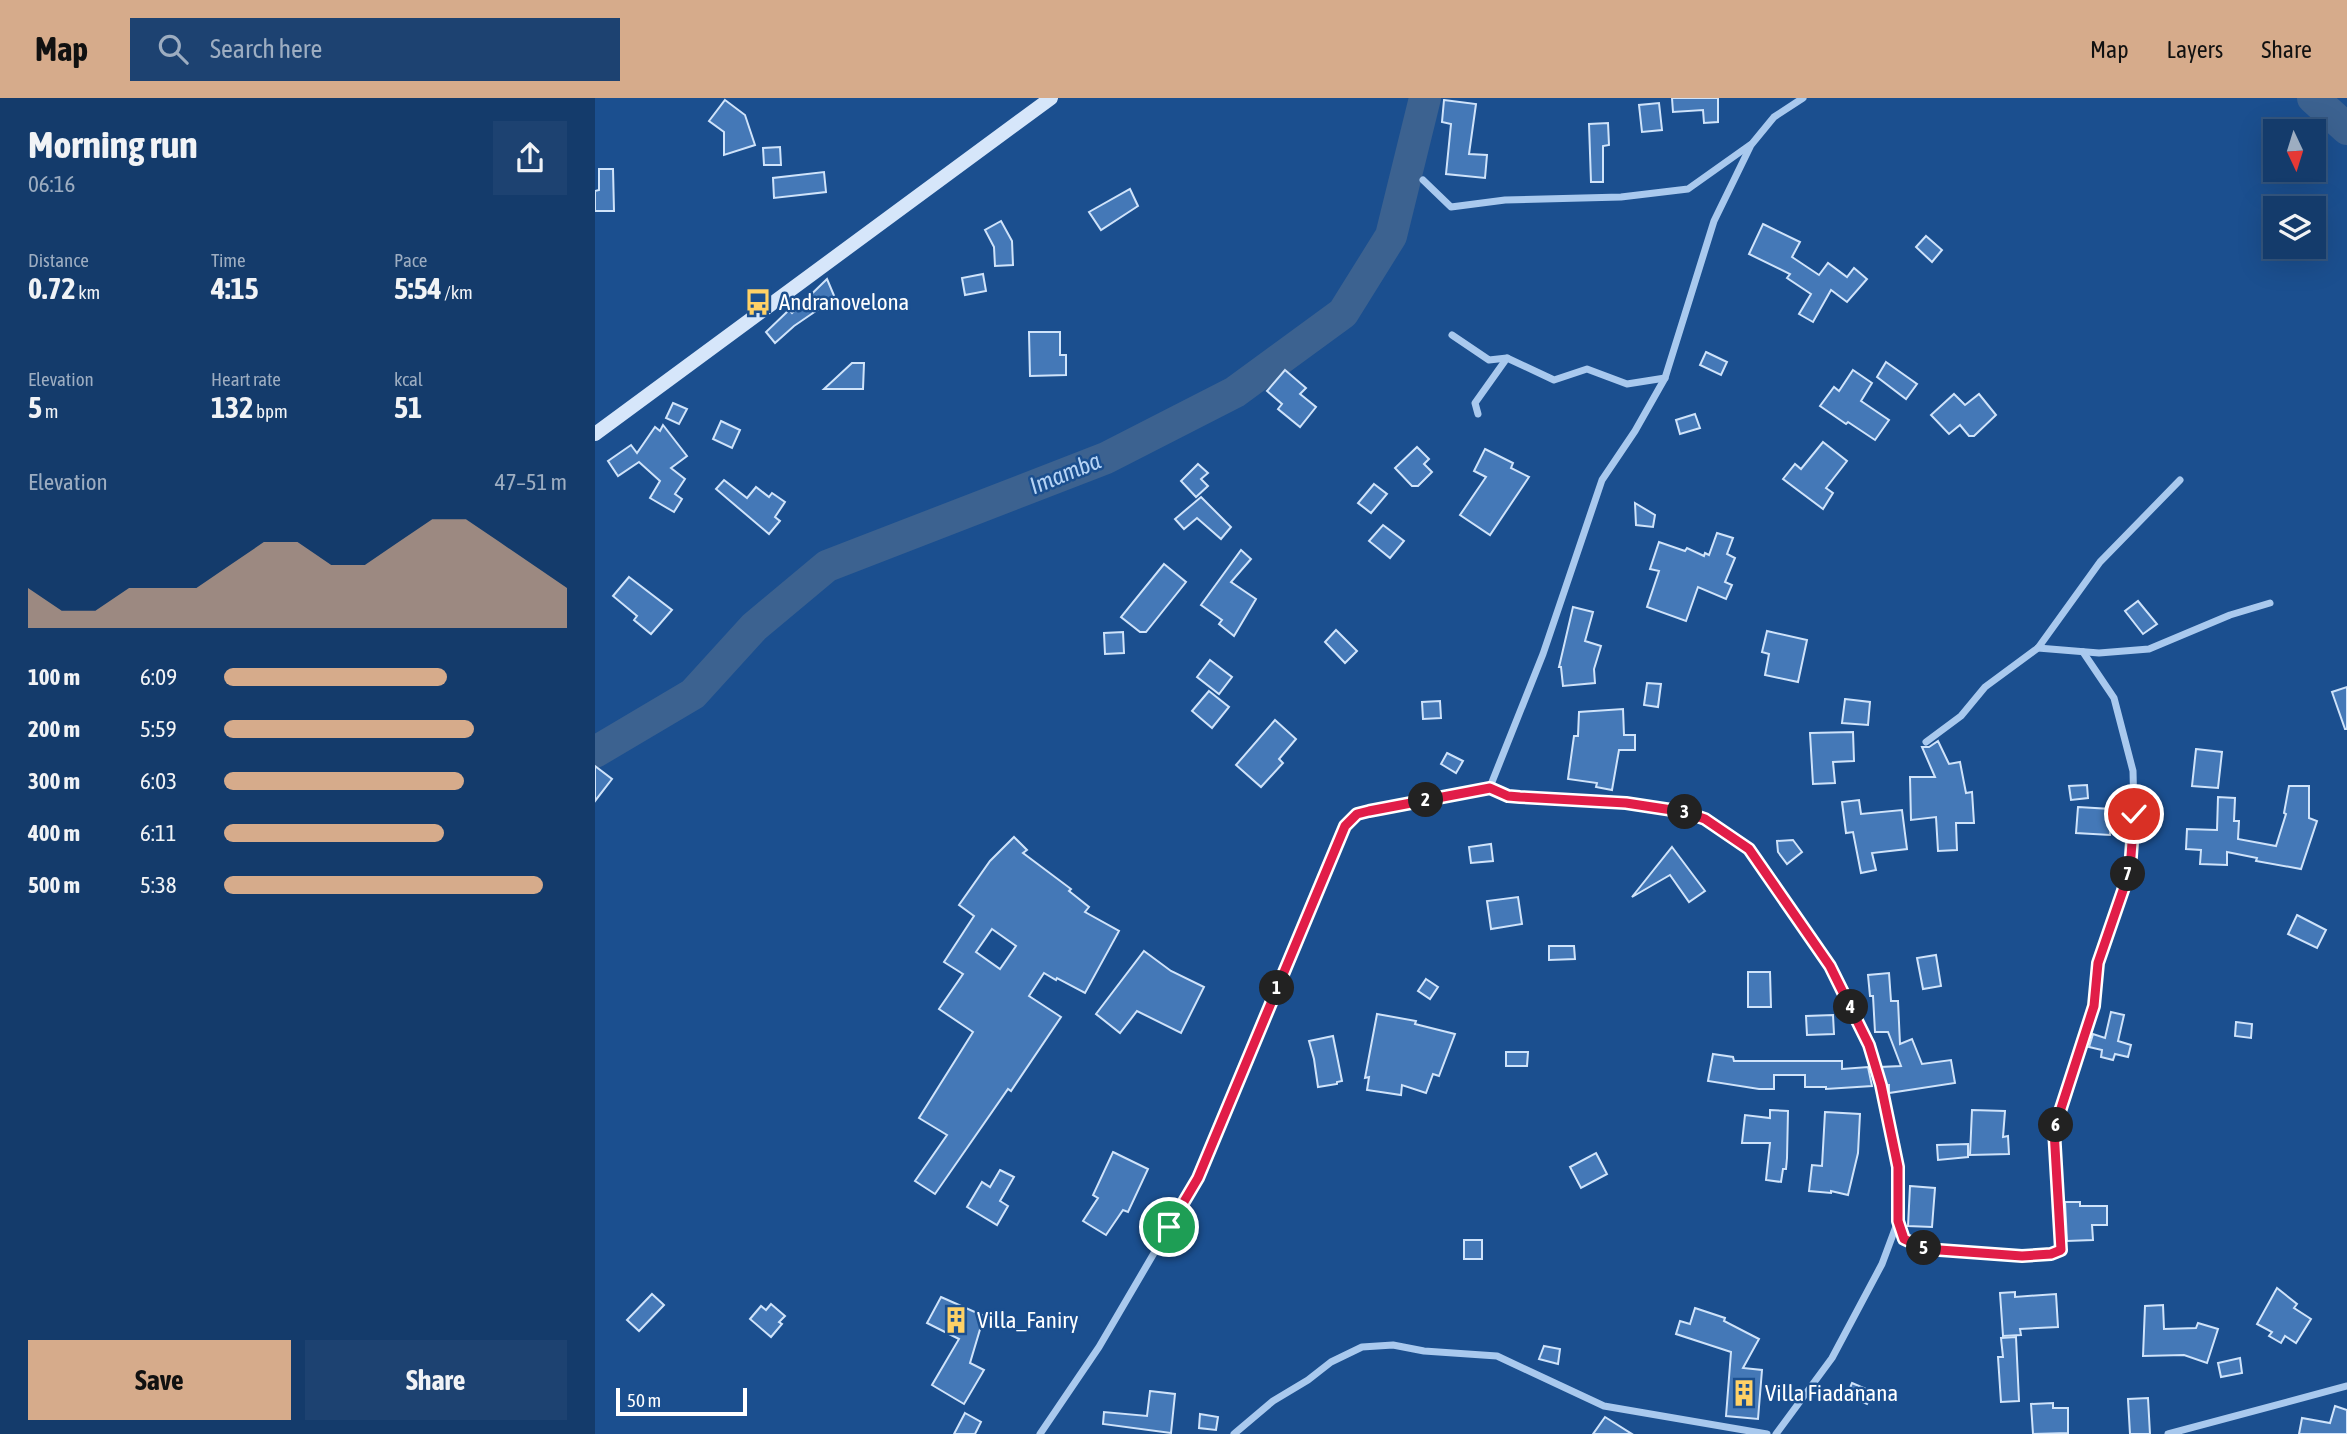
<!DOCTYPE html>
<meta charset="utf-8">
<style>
body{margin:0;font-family:"Asap Condensed",sans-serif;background:#1d4271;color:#f1f3f6;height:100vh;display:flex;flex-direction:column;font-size:26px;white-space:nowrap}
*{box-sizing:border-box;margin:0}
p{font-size:23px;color:#9dadc1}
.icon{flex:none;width:38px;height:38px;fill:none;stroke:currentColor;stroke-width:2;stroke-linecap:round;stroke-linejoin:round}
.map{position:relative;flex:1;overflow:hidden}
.details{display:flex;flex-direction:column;background:#143b6b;width:595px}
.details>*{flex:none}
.needle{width:46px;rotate:176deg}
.buttons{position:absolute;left:1668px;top:21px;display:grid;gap:14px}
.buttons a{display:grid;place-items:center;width:63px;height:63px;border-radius:0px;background:#143b6b;box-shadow:0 7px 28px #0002,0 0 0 2px #33557e;font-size:35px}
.scale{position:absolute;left:21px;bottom:18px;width:131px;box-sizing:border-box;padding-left:7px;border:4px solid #fff;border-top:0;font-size:19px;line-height:24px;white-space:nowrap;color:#fff;-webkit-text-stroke:5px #1b4f8f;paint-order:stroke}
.pin{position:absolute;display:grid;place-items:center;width:60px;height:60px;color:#fff;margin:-30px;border:4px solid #fff;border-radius:50%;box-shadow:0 2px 7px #0007}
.km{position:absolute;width:35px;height:35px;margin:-18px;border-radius:50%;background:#222;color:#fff;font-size:19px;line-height:35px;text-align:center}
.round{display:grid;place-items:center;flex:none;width:74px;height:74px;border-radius:0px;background:#1d4271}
.headline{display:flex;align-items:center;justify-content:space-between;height:119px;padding:0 28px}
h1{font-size:38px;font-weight:700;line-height:52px}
.figures{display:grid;grid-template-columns:repeat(3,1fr);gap:10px;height:119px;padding:7px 28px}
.figures div{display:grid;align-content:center}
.figures b{font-size:30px;font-weight:700}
.figures small{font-size:19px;font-weight:400}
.figures p{font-size:19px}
.chart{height:196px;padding:14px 28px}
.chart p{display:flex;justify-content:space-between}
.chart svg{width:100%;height:126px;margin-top:7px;fill:#d6ab8b;opacity:.7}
.primary-button{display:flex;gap:14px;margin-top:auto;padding:14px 28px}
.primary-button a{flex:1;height:80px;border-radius:0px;background:#d6ab8b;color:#111;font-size:28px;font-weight:700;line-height:80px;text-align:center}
.primary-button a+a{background:#1d4271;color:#f1f3f6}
ul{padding:0 28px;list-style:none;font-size:23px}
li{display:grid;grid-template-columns:112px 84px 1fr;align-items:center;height:52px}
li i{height:18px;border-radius:9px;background:#d6ab8b}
header{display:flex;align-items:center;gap:42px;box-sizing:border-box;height:98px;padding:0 35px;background:#d6ab8b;color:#111}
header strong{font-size:33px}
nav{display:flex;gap:38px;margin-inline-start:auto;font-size:24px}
.search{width:490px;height:63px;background:#1d4271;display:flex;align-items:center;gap:18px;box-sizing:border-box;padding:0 24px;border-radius:0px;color:#9dadc1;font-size:26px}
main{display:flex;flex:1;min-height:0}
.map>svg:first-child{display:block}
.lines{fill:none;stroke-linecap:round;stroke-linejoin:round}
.river{stroke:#3c6290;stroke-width:32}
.building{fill:#4478b7;stroke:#cfe3fa;stroke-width:2;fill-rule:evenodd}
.street{stroke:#a9c9ee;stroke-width:7}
.secondary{stroke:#d6e6fa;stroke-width:14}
.route-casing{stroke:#fff;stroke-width:14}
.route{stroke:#e11d48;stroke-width:9}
.labels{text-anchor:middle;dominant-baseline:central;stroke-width:5;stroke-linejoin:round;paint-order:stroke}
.poi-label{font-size:23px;fill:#fff;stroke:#1b4f8f;text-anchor:start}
.water-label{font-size:24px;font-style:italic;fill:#b5d3f5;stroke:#1b4f8f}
</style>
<header>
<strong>Map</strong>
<div class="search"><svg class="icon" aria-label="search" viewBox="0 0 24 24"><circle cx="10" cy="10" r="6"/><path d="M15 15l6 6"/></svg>Search here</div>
<nav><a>Map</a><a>Layers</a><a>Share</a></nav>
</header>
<main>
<section class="details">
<div class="headline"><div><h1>Morning run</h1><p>06:16</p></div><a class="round"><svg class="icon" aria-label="share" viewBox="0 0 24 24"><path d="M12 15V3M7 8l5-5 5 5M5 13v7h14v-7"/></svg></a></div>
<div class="figures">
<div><p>Distance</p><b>0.72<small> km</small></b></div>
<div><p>Time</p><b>4:15</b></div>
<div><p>Pace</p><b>5:54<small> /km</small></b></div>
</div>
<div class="figures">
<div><p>Elevation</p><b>5<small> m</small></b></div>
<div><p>Heart rate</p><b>132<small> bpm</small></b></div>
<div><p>kcal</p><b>51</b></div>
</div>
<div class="chart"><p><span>Elevation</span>47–51 m</p>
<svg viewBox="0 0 160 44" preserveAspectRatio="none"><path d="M0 44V30L10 38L20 38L30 30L40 30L50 30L60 22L70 14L80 14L90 22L100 22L110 14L120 6L130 6L140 14L150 22L160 30V44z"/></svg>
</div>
<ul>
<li><b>100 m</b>6:09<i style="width:65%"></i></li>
<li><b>200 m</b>5:59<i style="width:73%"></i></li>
<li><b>300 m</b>6:03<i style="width:70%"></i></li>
<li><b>400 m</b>6:11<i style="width:64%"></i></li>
<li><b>500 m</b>5:38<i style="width:93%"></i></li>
</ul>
<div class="primary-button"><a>Save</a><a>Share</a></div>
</section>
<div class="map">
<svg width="1752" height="1336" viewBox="0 0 1752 1336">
<rect width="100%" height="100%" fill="#1b4f8f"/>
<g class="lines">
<g class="river">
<polyline points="1718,0 1752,31"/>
<polyline points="0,654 98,596 159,529 232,468 511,360 640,294 748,215 796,138 830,0"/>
</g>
</g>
<g class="building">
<polygon points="1077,0 1123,0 1123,24 1109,25 1108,12 1078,14"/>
<polygon points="130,2 150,17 160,47 129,57 129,34 114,23"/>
<polygon points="849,2 881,6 874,56 892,57 890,80 851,76 856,26 847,24"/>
<polygon points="1064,5 1067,32 1047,34 1044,7"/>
<polygon points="1013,25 1014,47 1008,48 1008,84 996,84 994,26"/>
<polygon points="185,49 186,67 169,67 168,50"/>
<polygon points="4,71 18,71 19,113 0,113 0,93 4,92"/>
<polygon points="229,74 231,94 179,100 178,80"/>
<polygon points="535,91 543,108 506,132 494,114"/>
<polygon points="406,123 417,143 418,167 400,168 399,149 390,132"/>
<polygon points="1168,126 1205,144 1197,159 1224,177 1233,165 1252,179 1259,170 1272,181 1252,204 1236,192 1218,224 1204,216 1216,196 1192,180 1195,176 1154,156"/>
<polygon points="1331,138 1347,152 1337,164 1321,149"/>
<polygon points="388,176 391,193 370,197 367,180"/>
<polygon points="232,181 240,200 199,228 180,245 171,234 194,212 197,215"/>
<polygon points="434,234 465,234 465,257 471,257 471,277 435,278"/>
<polygon points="1111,254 1132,264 1126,277 1105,267"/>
<polygon points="1291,264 1322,286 1311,301 1282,279"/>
<polygon points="257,265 269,265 268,291 229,291"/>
<polygon points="690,272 711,290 705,296 721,309 705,329 683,311 687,306 672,293"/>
<polygon points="1258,272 1277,285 1266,303 1294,322 1280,342 1253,324 1251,326 1225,308 1239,289 1244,293"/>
<polygon points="1359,296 1370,307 1384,296 1401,317 1379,338 1374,338 1365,327 1354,336 1336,317"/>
<polygon points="78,305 92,311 84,326 71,320"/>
<polygon points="1100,316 1105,330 1085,336 1081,322"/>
<polygon points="126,323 145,332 137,350 118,341"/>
<polygon points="68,327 92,358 76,370 90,381 80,396 87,401 79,414 55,400 65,383 44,364 23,378 13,363 36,347 42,355 60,329 65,333"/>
<polygon points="1228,344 1252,363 1231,390 1238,395 1228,411 1188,381 1200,366 1206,371"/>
<polygon points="822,349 834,361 829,366 837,374 823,388 817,388 800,370"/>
<polygon points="890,351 918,365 916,370 934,379 895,437 865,417 891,379 879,373"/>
<polygon points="603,366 613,375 606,381 613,388 601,399 586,383"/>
<polygon points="129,382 152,400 161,389 174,399 177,395 190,404 180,419 185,423 174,436 121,391"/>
<polygon points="779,386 792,396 776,415 763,405"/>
<polygon points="606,399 636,429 626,441 602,420 589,431 580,421"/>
<polygon points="1040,405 1060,417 1058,429 1041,427"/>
<polygon points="788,427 809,443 795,460 774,443"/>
<polygon points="1122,435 1138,440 1132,456 1140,460 1130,484 1137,487 1131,501 1103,489 1091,523 1052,509 1064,473 1055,471 1064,444 1090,453 1092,450 1109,458 1110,455 1114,457"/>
<polygon points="646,452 656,461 636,484 661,501 639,538 624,526 627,522 606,507"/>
<polygon points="569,466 591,484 551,534 545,534 526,519"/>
<polygon points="34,479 77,512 56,536 39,522 42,518 18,498"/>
<polygon points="1543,503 1562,526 1548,536 1530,513"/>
<polygon points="978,509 998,514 990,543 1006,548 999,571 1000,585 968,588 966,569 964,569"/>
<polygon points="741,532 762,553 750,565 730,544"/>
<polygon points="1172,533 1212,542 1203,584 1170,577 1174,556 1167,554"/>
<polygon points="528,534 529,555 510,556 509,535"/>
<polygon points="615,562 637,579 624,596 602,579"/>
<polygon points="1052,585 1066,586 1063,609 1049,607"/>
<polygon points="1752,589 1752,631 1750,631 1737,594"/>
<polygon points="614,593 634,609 617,630 597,613"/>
<polygon points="1250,601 1275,604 1273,627 1247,625"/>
<polygon points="845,603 846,620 828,621 827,604"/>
<polygon points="1028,611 1029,637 1040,637 1040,652 1024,652 1017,692 1001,689 1002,685 973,681 979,638 983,638 984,614"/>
<polygon points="680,622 701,641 684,661 688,665 666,689 641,667"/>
<polygon points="1258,634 1259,663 1238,664 1240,685 1218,686 1215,635"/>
<polygon points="1343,643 1354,666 1365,664 1371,695 1377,694 1379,725 1361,725 1362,752 1343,753 1341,719 1316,722 1315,679 1340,679 1327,649 1334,649"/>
<polygon points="1601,651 1627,654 1623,690 1597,688"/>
<polygon points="852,655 868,663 861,675 846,666"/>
<polygon points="0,668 17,681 0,703"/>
<polygon points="1492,687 1493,700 1476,702 1474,688"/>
<polygon points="1694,688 1714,688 1714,720 1722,723 1706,771 1661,763 1662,760 1632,754 1632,767 1605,766 1606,752 1591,751 1592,731 1622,732 1623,699 1640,700 1639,723 1644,723 1643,741 1681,748 1691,716 1689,715"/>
<polygon points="1264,702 1266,716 1307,712 1312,751 1277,755 1281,772 1266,775 1258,734 1251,735 1247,704"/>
<polygon points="1483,709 1516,711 1515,737 1481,735"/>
<path d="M 419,739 L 432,752 L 428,755 L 476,791 L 474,793 L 494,809 L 490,814 L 524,833 L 490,895 L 462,880 L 461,882 L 449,875 L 434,898 L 466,919 L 416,993 L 413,991 L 340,1096 L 320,1083 L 352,1037 L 324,1020 L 378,934 L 344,911 L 368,876 L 349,864 L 379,818 L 364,807 L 395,763 ZM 397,831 L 421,848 L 405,871 L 381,854 Z"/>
<polygon points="1198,742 1207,754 1192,766 1183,754 1182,743"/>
<polygon points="896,746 898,763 876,765 874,749"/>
<polygon points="1077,749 1110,793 1094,804 1075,777 1037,799"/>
<polygon points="923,799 927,826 896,831 892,803"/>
<polygon points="1702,817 1731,832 1722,850 1693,836"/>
<polygon points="954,848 979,848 980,861 954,862"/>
<polygon points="549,853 576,873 609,889 586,935 542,913 525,935 501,916"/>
<polygon points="1341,857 1346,888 1328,891 1322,860"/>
<polygon points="1153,874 1175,874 1176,909 1153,909"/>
<polygon points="1294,875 1296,903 1303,903 1305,946 1317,941 1327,966 1356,962 1360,985 1294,995 1294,987 1290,987 1285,969 1306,968 1293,934 1280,934 1278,898 1275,898 1273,877"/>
<polygon points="831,881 843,889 835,901 823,893"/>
<polygon points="1516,914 1529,917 1523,943 1536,947 1533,959 1520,956 1518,962 1506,959 1507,952 1494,949 1498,936 1510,940"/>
<polygon points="782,916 821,923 820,926 860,936 844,978 838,976 831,995 807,987 806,997 772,992 774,979 770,980"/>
<polygon points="1238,917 1239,936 1212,937 1211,918"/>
<polygon points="1641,924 1657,926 1656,940 1640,938"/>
<polygon points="738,938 747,983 742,984 742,986 723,989 719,961 714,943"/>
<polygon points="911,954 933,954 932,968 911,968"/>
<polygon points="1118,956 1138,959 1139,963 1247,963 1247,971 1273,969 1277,988 1231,991 1231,989 1210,989 1210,977 1179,977 1179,991 1164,991 1113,983"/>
<polygon points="1175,1012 1193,1013 1192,1060 1191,1071 1188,1071 1186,1084 1171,1082 1175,1045 1147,1045 1150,1017 1175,1020"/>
<polygon points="1377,1012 1410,1013 1408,1039 1413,1038 1414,1056 1375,1057"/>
<polygon points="1230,1014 1265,1016 1263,1055 1253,1097 1236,1093 1236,1095 1214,1093 1217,1067 1227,1068"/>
<polygon points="1373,1046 1373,1059 1343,1062 1342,1047"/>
<polygon points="518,1054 553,1071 533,1114 528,1112 511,1137 488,1123 503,1100 498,1097"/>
<polygon points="1001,1055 1012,1076 986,1090 975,1069"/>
<polygon points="405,1072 419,1079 405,1103 413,1108 402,1127 372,1109 387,1084 395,1089"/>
<polygon points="1315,1088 1340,1090 1337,1129 1313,1128"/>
<polygon points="1470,1104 1485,1104 1485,1108 1512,1108 1512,1127 1497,1127 1498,1142 1472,1143"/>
<rect x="869" y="1142" width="18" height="19"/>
<polygon points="1682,1190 1702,1206 1699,1210 1716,1221 1701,1245 1690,1238 1686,1245 1674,1238 1677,1234 1662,1226"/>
<polygon points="1420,1194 1420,1199 1461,1196 1463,1229 1425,1231 1426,1237 1408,1238 1405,1195"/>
<polygon points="57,1196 69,1207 44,1233 32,1222"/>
<polygon points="346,1199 389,1218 375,1265 389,1272 369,1306 337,1287 364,1241 332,1225"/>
<polygon points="176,1206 190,1218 184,1224 187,1226 176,1239 155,1221 166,1208 171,1212"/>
<polygon points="1568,1207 1569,1231 1601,1230 1603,1225 1623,1231 1612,1265 1589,1257 1548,1258 1550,1208"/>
<polygon points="1100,1210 1130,1220 1129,1223 1164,1241 1148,1270 1167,1272 1163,1321 1131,1318 1136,1254 1081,1236 1085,1223 1095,1226"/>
<polygon points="1421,1239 1424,1303 1406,1304 1403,1259 1408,1259 1406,1240"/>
<polygon points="949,1248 965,1251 963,1266 944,1261"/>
<polygon points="1645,1260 1647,1275 1626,1279 1623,1265"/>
<polygon points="1257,1285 1278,1294 1272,1306 1252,1297"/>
<polygon points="555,1293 580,1296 576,1335 508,1326 509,1314 552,1318"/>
<polygon points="1553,1300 1555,1336 1535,1336 1533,1301"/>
<polygon points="1458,1305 1458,1310 1473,1310 1473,1335 1438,1336 1436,1306"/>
<polygon points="1740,1308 1752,1312 1752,1336 1704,1336 1707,1320 1735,1325"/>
<polygon points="370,1315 386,1324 380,1336 359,1336"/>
<polygon points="605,1316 623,1319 621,1332 604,1330"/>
<polygon points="1010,1319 1037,1336 998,1336"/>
</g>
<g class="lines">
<g class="street">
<polyline points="828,82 856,109 910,102 1026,99 1093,91 1155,47"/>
<polyline points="857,237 894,262 912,260"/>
<polyline points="883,316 880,305 912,260 959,282 992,271 1032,286 1070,280"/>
<polyline points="1443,550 1504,555 1554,551 1635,517 1675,505"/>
<polyline points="1331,644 1366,618 1390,589 1443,550 1505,464 1585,382"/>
<polyline points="895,689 913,698 925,699 1031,705 1090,714 1110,721 1154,751 1235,868 1274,947 1303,1069 1303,1123 1287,1166 1237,1260 1181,1336"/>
<polyline points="1304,1124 1309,1141 1331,1151 1427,1158 1456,1156 1466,1152 1459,1032 1499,908 1503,865 1535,772 1539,716 1538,673 1519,600 1488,554"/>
<polyline points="445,1336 504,1249 603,1080 750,728 762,716 774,713 895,689 948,556 1007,382 1040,333 1070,280 1119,123 1156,47 1179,19 1208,0"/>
<polyline points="639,1336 678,1303 713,1282 736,1264 767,1249 798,1247 829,1253 902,1258 1009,1308 1172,1336"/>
<polyline points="1573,1336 1752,1288"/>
</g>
<polyline class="secondary" points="0,336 456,0"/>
</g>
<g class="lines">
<defs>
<polyline id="route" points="574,1129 603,1080 750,728 762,716 774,713 895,690 913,698 925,699 1031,705 1090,714 1110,721 1154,751 1235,868 1274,947 1286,987 1303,1069 1303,1123 1309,1141 1331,1151 1427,1158 1456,1156 1466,1152 1459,1032 1499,908 1503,865 1535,772 1539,716"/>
</defs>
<use href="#route" class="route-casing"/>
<use href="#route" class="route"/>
</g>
<defs>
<symbol id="bus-bare" viewBox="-9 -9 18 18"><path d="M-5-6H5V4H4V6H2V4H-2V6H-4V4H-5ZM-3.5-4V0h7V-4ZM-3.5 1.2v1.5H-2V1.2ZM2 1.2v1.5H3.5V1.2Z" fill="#ffd166" stroke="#1b4f8f" stroke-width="2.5" paint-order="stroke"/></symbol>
<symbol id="building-bare" viewBox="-9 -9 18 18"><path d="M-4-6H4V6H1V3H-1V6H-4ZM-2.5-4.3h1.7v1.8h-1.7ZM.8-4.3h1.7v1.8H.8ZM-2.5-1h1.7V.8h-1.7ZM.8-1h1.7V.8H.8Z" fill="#ffd166" stroke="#1b4f8f" stroke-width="2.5" paint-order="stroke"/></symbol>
</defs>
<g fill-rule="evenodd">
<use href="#bus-bare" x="144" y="185" width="38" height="38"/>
<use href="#building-bare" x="342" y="1203" width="38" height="38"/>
<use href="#building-bare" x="1130" y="1276" width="38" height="38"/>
</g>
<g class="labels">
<g class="poi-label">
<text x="184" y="204">Andranovelona</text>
<text x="382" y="1222">Villa_Faniry</text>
<text x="1170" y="1295">Villa Fiadanana</text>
</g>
<g class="water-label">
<text transform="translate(470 375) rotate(-22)">Imamba</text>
</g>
</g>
</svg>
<div class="buttons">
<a><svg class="needle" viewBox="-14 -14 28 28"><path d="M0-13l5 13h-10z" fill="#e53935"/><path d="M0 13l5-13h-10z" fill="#9dadc1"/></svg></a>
<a><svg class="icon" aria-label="layers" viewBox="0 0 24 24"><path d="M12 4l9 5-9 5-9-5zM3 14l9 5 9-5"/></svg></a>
</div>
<div class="scale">50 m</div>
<div class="pin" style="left:574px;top:1129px;background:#1e9e55"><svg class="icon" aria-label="arrive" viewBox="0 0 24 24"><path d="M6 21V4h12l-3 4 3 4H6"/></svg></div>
<div class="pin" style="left:1539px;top:716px;background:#d93025"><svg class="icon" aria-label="check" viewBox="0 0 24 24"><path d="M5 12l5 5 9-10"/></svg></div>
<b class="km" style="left:682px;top:890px">1</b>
<b class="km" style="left:831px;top:702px">2</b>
<b class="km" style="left:1090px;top:714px">3</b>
<b class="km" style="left:1256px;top:909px">4</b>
<b class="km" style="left:1329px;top:1150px">5</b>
<b class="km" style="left:1461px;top:1027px">6</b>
<b class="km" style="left:1533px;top:776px">7</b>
</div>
</main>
